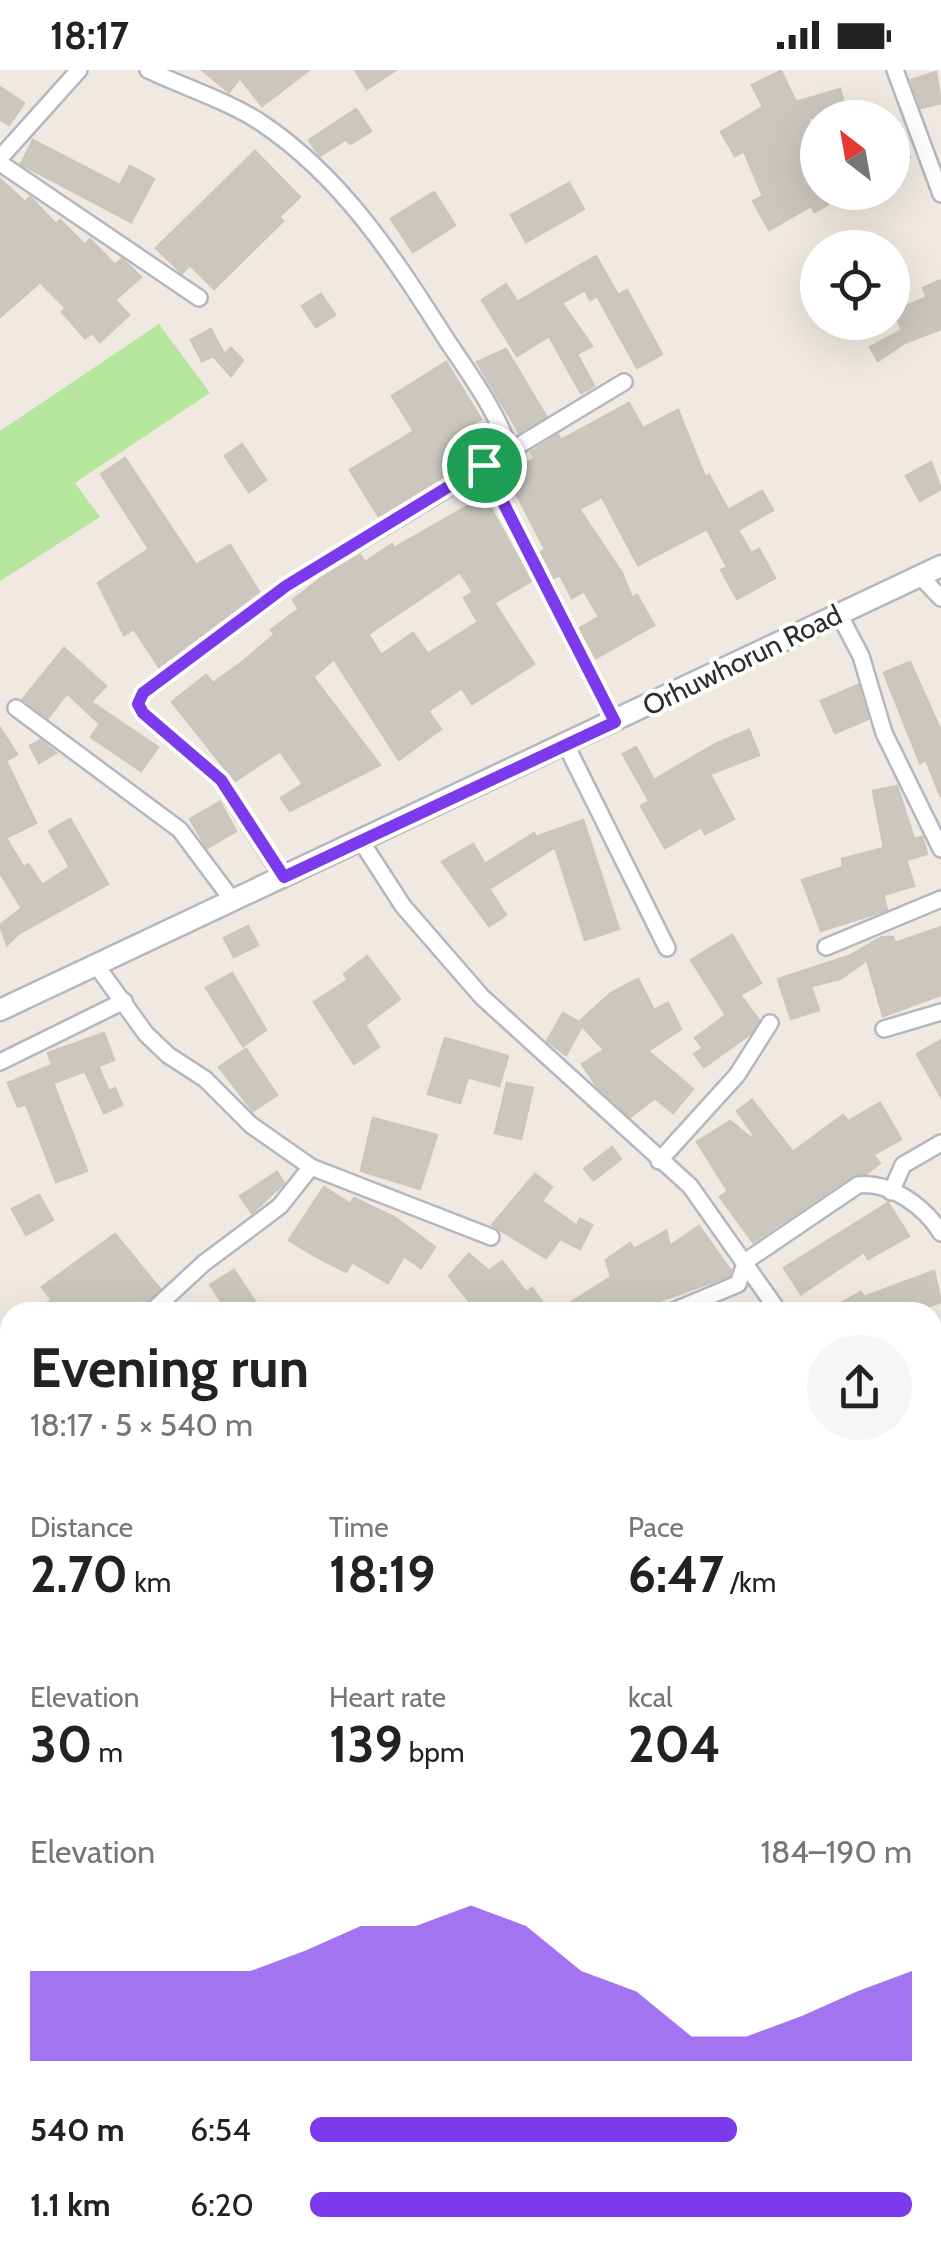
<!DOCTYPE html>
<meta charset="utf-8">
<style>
body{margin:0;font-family:Cabin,sans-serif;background:#f6f6f6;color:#222;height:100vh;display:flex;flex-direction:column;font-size:38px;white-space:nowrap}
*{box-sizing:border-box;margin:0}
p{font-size:32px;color:#767676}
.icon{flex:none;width:55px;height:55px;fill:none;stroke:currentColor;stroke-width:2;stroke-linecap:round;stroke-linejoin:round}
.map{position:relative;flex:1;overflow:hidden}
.side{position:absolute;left:0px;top:1232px;width:942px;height:962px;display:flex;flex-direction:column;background:#fff;border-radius:30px 30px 0 0;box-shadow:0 10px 40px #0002}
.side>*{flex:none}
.needle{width:65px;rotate:329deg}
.fabs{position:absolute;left:800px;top:30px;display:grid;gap:20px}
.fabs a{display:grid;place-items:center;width:110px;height:110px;border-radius:50%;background:#fff;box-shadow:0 10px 40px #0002;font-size:50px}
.pin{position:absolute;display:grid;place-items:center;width:85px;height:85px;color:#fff;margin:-42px;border:5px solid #fff;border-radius:50%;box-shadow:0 2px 10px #0007}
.round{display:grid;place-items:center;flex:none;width:105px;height:105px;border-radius:52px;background:#f6f6f6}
.overview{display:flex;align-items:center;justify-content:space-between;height:170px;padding:0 30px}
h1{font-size:55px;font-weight:800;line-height:75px}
.figures{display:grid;grid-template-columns:repeat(3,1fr);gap:15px;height:170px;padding:10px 30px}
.figures div{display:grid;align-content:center}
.figures b{font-size:50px;font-weight:800}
.figures small{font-size:28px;font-weight:400}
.figures p{font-size:28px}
.chart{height:280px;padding:20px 30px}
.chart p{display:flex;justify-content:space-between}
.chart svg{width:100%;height:180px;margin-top:10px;fill:#7c3aed;opacity:.7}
ul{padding:0 30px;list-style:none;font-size:32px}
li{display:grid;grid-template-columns:160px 120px 1fr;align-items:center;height:75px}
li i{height:25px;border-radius:12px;background:#7c3aed}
.status{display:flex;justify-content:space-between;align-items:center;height:70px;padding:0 50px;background:#fff;direction:ltr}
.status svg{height:28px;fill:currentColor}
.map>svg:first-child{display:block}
.green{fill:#b6e59e}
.building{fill:#cbc7bf;stroke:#cbc5ba;stroke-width:2.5;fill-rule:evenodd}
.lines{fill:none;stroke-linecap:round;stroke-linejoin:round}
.street-casing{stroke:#b4b7c1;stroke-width:20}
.secondary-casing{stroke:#b4b7c1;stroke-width:25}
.street{stroke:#fff;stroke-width:15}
.secondary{stroke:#fff;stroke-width:20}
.route-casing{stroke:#fff;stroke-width:20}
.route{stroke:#7c3aed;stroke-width:12}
.labels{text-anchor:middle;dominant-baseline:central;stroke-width:8;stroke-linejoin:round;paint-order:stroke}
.street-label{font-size:28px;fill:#2e2e2e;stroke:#fff}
</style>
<div class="status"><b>18:17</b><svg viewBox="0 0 49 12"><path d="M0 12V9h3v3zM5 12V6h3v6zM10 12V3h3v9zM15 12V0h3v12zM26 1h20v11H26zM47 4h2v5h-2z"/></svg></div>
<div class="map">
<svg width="941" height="2194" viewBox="0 0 941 2194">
<rect width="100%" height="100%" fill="#efe9e1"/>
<polygon class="green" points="159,254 210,323 75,413 100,447 0,511 0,361"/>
<g class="building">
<polygon points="202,0 309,0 262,36 240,8 229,22"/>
<polygon points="355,0 396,0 367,19"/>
<polygon points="781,1 796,32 840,19 848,48 807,48 818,66 818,122 848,122 815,142 811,136 769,160 753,131 763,126 744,81 735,86 721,62 763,37 752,15"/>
<polygon points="936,2 941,33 921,38 911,10"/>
<polygon points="0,17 24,33 9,55 0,49"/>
<polygon points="356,39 371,61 350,74 346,69 320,86 309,70"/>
<polygon points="892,57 910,87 892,97"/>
<polygon points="33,70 120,115 130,96 154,109 131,152 21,94"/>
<polygon points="255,81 300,127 279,147 283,151 214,219 190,195 182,203 156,178"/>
<polygon points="0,109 25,132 30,127 56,154 60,150 85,175 90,169 115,195 122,189 141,207 115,230 129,245 100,272 92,263 85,268 62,242 66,238 40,212 0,247"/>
<polygon points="569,113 584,139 526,172 511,145"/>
<polygon points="434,122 455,155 413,182 391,149"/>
<polygon points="596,186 618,225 627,220 662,284 637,298 597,226 590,230 585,220 562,233 592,276 577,284 594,316 581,323 549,266 517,286 482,230 506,214 517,232"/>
<polygon points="941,210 941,259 904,273 878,291 870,277 902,260 894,242 927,227 923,218"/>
<polygon points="321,224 335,245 316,257 302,236"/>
<polygon points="211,259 224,284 231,278 243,290 231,306 213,286 202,291 191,270"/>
<polygon points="506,279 546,346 519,362 477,292"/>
<polygon points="446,292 481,349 474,353 491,379 379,447 350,400 414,361 392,326"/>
<polygon points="629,333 643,358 678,340 705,407 709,405 728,440 762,421 773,440 738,460 751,483 759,479 775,508 737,529 721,500 727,497 707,459 638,495 602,427 579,439 622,503 632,528 637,525 654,555 596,588 580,558 599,547 584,521 572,528 560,505 554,508 541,482 545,479 506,404 535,388 531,382 558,365 561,370"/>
<polygon points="242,374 266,410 249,422 225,386"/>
<polygon points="125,388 196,495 230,475 259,522 159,597 134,559 124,565 98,513 149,479 101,404"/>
<polygon points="931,392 941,419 920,431 906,406"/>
<path d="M 480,419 L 531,511 L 494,533 L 534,594 L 472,634 L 462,618 L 428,641 L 441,659 L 399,690 L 334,589 L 313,607 L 380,695 L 290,741 L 281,728 L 303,714 L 280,681 L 235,711 L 172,632 L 206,605 L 213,613 L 245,590 L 275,564 L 271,560 L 299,539 L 293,530 L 320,509 L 360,485 L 365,492 L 392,474 L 394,478 L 473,433 L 469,426 ZM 460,502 L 473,522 L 464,528 L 478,552 L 428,584 L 413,563 L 381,585 L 368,564 Z"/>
<polygon points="64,578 106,616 91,632 158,677 141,701 91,667 100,654 67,623 48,648 23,629"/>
<polygon points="910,592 941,661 941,727 926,690 920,693 884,603"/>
<polygon points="858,615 868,649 835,663 821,631"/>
<polygon points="0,658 17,684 6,691 36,753 6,768 24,798 28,794 42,815 70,797 49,761 70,749 108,814 18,864 7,875 0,855 22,838 0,803"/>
<polygon points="749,660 759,685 710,704 734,749 705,764 701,757 665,778 641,736 649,731 623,684 636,677 654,710 717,673"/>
<polygon points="40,670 56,683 39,693 30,676"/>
<polygon points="897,716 914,769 922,767 927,784 906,790 914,816 883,825 887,840 821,861 802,810 843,797 842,789 884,778 873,721"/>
<polygon points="220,732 236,761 207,778 190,749"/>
<polygon points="583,750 619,859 585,870 555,777 489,819 506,845 489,856 442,792 473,774 485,794 534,763 536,767"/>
<polygon points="248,856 258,875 234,887 224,868"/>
<polygon points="941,857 941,925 883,946 867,890 840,909 811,916 819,940 791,949 778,909 849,886 882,867 893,867 895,873"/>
<polygon points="732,865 761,913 740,925 759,950 750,964 704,997 694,984 703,978 695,968 726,945 691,890"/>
<polygon points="367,886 400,929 365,955 379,977 354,994 314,932 348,910 344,904"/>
<polygon points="232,903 266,960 243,976 206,918"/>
<polygon points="638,909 654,940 668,933 681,959 648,981 693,1019 673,1043 655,1028 630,1047 596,1015 582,994 604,980 582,956 566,985 547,971 563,943 579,952 611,923"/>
<polygon points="104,963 114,990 98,996 109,1021 115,1018 122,1035 104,1043 85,1001 53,1013 87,1101 56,1112 26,1034 18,1037 8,1013 52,995 48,983"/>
<polygon points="445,968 508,986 499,1016 468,1007 460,1033 428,1024"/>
<polygon points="941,970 941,1027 917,984"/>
<polygon points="246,979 277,1025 253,1041 219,997"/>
<polygon points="507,1013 533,1018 521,1069 495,1063"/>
<polygon points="752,1030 793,1082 843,1045 848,1051 880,1033 901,1069 873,1085 880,1093 866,1104 853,1105 753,1172 720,1127 728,1121 697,1072 730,1051 751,1068 754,1065 737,1041"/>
<polygon points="373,1048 437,1065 420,1119 361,1101"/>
<polygon points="612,1077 621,1089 594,1110 584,1099"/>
<polygon points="277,1102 284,1113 252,1143 240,1126"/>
<polygon points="535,1104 552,1117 542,1131 577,1156 580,1149 592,1155 580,1179 560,1169 546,1188 492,1155"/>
<polygon points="324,1117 350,1134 354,1128 394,1147 435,1177 421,1198 404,1186 388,1213 352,1192 346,1202 313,1185 289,1170"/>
<polygon points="39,1125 53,1150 26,1165 12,1139"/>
<polygon points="888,1133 909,1166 868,1189 864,1182 801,1224 784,1198"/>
<polygon points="699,1156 731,1201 729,1206 629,1242 556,1242 611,1207 606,1190 630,1173 634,1179 666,1161 670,1176"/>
<polygon points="115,1164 160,1219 140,1238 135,1242 31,1242 52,1230 42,1217"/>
<polygon points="469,1184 489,1201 502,1191 526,1222 532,1218 549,1242 478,1242 449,1206"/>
<polygon points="234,1200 262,1242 229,1242 210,1215"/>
<polygon points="934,1201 941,1232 912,1242 825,1242 861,1222 864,1227"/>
</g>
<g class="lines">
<defs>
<g id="street">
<path d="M 148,0 C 184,17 226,30 260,52 C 343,107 395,189 448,272 C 471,306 495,339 509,378"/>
<polyline points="895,0 941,124"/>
<polyline points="0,88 79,0"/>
<polyline points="0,93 199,228"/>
<polyline points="484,395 615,652"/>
<polyline points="920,506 941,528"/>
<polyline points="839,544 861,586 884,663 941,779"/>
<polyline points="16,638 180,760 233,831"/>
<polyline points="566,675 667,878"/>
<polyline points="361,771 403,836 482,927 690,1116 779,1242"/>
<polyline points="283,807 221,710 143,643 138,634 143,623 286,516 624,312"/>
<polyline points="826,877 941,829"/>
<polyline points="96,895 146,964 168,985 205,1009 251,1055 311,1097 491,1167"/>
<polyline points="884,959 941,942"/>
<polyline points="0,992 124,931"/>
<polyline points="659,1091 737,1005 770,953"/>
<polyline points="891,1122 903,1095 941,1073"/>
<polyline points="151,1242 204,1193 280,1136 311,1097"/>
<path d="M 671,1242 L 738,1214 L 746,1191 L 858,1115 C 890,1111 925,1137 941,1163"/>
<polyline points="932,1316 941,1313"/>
<polyline points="0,1369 10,1361"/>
<polyline points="932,1424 941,1420"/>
<polyline points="0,1511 10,1524"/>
<polyline points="0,1606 10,1588"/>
<polyline points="932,1614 941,1621"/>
<polyline points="0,1848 10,1857"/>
<polyline points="0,1934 10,1925"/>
<polyline points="0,2117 10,2127"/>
<polyline points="48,2185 50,2194"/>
<polyline points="607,2185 620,2194"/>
<polyline points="725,2194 728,2185"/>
<polyline points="896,2194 900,2185"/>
</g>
<polyline id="secondary" points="0,940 941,496"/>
</defs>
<use href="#street" class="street-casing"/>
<use href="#secondary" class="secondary-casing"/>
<use href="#street" class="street"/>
<use href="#secondary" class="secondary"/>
</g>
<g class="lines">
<defs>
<polygon id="route" points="484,395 615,652 284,807 221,710 143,643 138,634 143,623 286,516"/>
</defs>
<use href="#route" class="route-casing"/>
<use href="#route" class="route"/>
</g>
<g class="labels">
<g class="street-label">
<text transform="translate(742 590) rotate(-26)">Orhuwhorun Road</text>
</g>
</g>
</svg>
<div class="fabs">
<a><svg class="needle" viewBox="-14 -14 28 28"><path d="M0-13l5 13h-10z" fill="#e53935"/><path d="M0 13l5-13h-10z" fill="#767676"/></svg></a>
<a><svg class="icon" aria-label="locate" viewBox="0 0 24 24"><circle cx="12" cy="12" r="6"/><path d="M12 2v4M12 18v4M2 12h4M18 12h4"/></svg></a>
</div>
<div class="pin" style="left:484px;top:395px;background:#1e9e55"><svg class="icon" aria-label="arrive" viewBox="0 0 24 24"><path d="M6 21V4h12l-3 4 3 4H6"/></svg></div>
<section class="side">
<div class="overview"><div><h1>Evening run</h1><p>18:17 · 5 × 540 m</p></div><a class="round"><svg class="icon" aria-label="share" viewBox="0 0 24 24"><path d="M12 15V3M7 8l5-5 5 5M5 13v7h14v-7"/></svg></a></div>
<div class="figures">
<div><p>Distance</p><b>2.70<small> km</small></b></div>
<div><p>Time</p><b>18:19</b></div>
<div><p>Pace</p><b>6:47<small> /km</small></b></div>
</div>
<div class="figures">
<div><p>Elevation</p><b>30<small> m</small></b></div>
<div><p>Heart rate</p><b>139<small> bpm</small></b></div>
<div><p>kcal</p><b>204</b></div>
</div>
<div class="chart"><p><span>Elevation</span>184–190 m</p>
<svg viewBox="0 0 160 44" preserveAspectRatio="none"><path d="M0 44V22L10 22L20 22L30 22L40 22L50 17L60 11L70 11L80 6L90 11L100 22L110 27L120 38L130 38L140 33L150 27L160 22V44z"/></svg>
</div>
<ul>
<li><b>540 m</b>6:54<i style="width:71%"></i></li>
<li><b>1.1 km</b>6:20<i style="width:100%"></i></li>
</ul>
</section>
</div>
